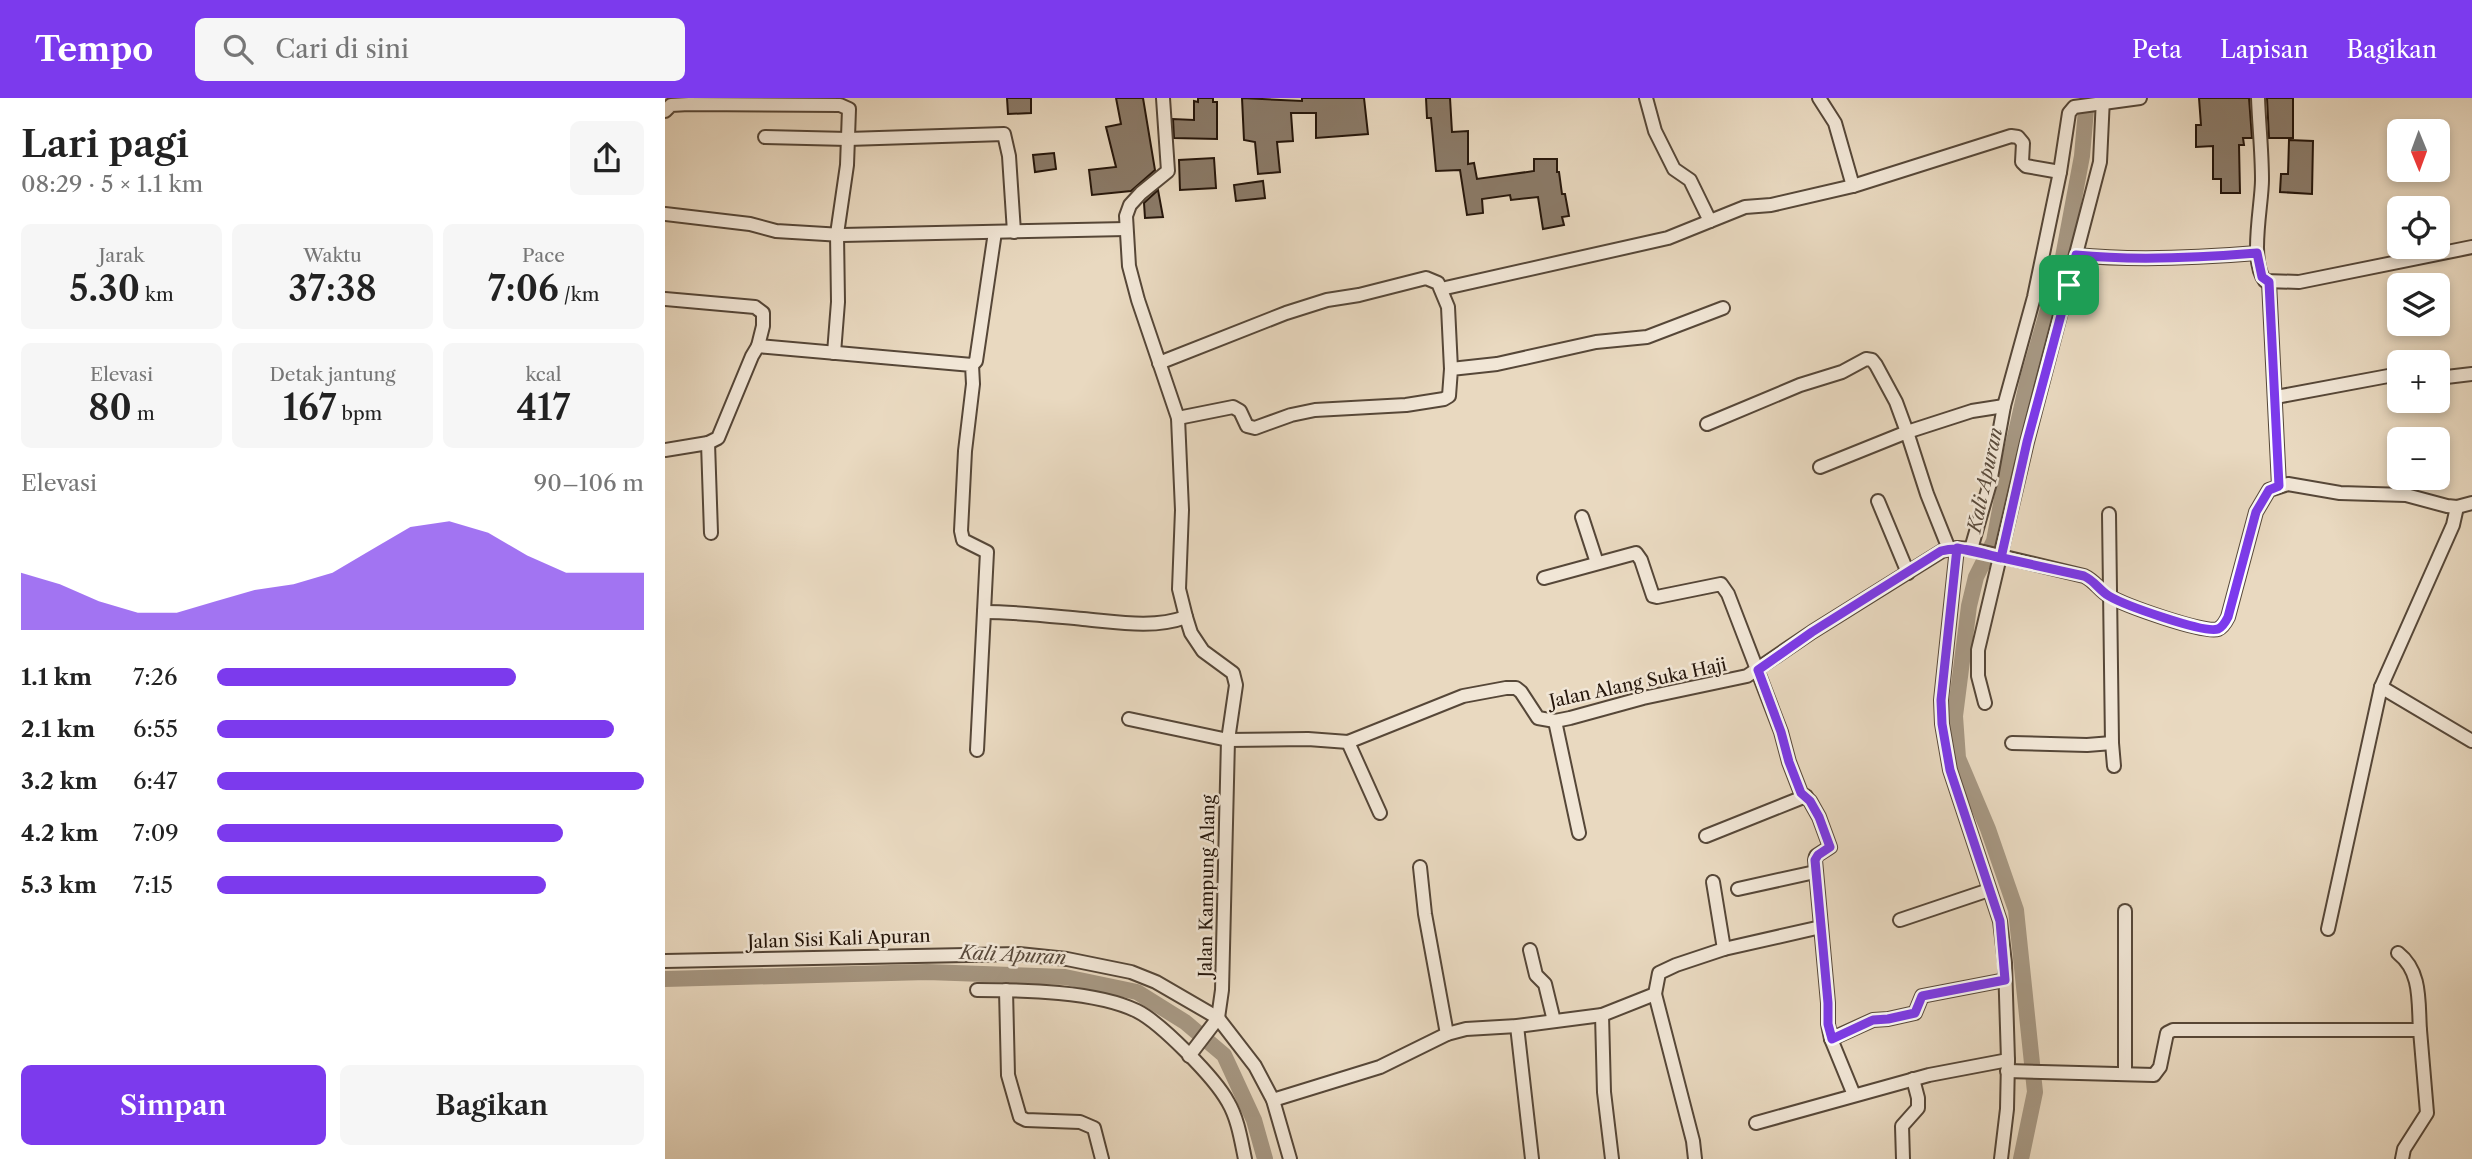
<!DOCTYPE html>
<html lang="id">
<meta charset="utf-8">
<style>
body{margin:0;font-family:"Libre Caslon Text",serif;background:#f6f6f6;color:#222;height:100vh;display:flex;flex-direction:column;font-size:26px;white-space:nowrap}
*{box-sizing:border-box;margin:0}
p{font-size:23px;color:#767676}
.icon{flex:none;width:38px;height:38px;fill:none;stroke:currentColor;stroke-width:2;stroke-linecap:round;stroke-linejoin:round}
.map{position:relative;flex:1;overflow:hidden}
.panel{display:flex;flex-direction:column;background:#fff;width:665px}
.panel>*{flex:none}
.needle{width:46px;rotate:179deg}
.buttons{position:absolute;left:1722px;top:21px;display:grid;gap:14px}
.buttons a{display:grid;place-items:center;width:63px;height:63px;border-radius:10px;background:#fff;box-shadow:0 4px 10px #0003;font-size:35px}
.pin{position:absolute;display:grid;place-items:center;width:60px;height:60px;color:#fff;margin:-30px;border-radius:14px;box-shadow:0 4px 10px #0006}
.round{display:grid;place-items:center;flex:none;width:74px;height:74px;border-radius:10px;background:#f6f6f6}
.summary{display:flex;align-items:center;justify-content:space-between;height:119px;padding:0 21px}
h1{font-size:38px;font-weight:600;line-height:52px}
.figures{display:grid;grid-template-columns:repeat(3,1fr);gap:10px;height:119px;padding:7px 21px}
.figures div{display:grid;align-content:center;border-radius:10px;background:#f6f6f6;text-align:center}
.figures b{font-size:35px;font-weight:600}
.figures small{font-size:19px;font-weight:400}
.figures p{font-size:19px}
.chart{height:196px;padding:14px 21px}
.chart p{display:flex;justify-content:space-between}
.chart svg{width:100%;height:126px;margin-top:7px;fill:#7c3aed;opacity:.7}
.cta{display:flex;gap:14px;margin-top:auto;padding:14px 21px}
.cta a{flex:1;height:80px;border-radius:10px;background:#7c3aed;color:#fff;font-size:28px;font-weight:600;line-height:80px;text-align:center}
.cta a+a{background:#f6f6f6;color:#222}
ul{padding:0 21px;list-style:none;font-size:23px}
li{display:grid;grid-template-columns:112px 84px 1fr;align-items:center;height:52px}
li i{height:18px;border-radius:9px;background:#7c3aed}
header{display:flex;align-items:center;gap:42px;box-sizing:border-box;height:98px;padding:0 35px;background:#7c3aed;color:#fff}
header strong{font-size:33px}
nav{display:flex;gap:38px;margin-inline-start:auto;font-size:24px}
.search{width:490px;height:63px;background:#f6f6f6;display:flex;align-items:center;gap:18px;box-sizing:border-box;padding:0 24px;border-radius:10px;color:#767676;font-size:26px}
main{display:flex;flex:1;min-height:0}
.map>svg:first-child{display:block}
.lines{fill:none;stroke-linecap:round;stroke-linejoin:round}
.canal{stroke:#a69782;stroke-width:16}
.building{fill:#8b7b69;stroke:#25160b;stroke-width:2}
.minor-casing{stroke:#564738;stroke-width:16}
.minor{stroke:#f1e6d6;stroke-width:12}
.route-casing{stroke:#fff;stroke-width:14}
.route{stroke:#7c3aed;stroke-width:9}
.labels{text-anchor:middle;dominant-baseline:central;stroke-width:5;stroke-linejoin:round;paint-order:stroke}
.street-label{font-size:18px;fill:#25160b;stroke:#f1e6d6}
.water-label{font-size:19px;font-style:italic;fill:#594a3b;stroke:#f1e6d6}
</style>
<header>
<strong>Tempo</strong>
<div class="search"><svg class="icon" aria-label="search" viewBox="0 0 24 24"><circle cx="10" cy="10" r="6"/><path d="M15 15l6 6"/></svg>Cari di sini</div>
<nav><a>Peta</a><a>Lapisan</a><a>Bagikan</a></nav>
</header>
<main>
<section class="panel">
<div class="summary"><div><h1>Lari pagi</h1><p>08:29 · 5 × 1.1 km</p></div><a class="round"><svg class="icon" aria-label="share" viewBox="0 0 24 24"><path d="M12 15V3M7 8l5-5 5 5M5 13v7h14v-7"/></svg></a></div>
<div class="figures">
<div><p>Jarak</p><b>5.30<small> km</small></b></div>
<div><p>Waktu</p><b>37:38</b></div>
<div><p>Pace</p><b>7:06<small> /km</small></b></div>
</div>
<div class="figures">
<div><p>Elevasi</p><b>80<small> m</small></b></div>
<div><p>Detak jantung</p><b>167<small> bpm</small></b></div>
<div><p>kcal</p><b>417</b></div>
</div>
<div class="chart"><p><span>Elevasi</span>90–106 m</p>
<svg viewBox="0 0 160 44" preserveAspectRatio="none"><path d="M0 44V24L10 28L20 34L30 38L40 38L50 34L60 30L70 28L80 24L90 16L100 8L110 6L120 10L130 18L140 24L150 24L160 24V44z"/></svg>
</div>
<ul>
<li><b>1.1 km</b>7:26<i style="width:70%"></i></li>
<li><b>2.1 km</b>6:55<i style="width:93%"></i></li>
<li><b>3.2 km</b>6:47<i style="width:100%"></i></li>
<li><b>4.2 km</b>7:09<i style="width:81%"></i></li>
<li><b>5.3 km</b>7:15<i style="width:77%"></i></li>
</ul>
<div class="cta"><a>Simpan</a><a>Bagikan</a></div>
</section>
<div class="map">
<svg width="1807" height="1061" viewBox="0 0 1807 1061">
<rect width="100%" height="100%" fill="#e9d9c0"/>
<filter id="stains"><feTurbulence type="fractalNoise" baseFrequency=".00286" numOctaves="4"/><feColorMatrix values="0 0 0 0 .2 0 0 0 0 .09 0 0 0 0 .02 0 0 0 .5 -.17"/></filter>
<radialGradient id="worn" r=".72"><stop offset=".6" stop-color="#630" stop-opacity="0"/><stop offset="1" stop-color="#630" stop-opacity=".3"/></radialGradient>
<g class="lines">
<g class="canal">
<polyline points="0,881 262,874 400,879 472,894 520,924 559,957 589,1022 600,1061"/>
<polyline points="1356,1061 1370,994 1351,812 1323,731 1293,660 1290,618 1304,508 1311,479 1329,443 1342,374 1363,281 1398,159 1417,58 1422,0"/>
</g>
</g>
<g class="building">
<polygon points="342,0 366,0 366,15 343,16"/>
<polygon points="451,0 478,0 490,72 466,93 427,97 424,72 451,69 441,29 456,26"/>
<polygon points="533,0 548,0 548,4 552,4 552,41 509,40 508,21 529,22 529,3 533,4"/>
<polygon points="577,0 637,3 637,0 699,0 703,36 651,40 651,15 626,15 628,43 612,44 615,74 593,76 590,44 579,42"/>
<polygon points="761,0 785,0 787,34 803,33 803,66 809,65 812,81 869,73 869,61 892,61 892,74 894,74 897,96 900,96 904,118 897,119 899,127 878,131 873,99 846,102 845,97 817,101 818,115 802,117 795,72 771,73 766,20 762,20"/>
<polygon points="1534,0 1584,0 1587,40 1578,40 1579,47 1574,47 1575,95 1556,95 1556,81 1548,81 1548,48 1531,49 1531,27 1536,27"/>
<polygon points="1602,0 1628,0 1628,40 1604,40"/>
<polygon points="1624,42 1648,43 1647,96 1615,94 1616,76 1623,76"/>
<polygon points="389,55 391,71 370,74 368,57"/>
<polygon points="549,60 551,90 515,92 514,62"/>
<polygon points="598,83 600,100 571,103 569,87"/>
<polygon points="493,92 498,119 480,120 479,105"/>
</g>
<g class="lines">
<defs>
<g id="minor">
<path d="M 498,0 L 503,73 L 476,95 L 465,107 L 461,118 L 464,168 L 473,202 L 513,320 L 517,412 L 514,491 L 521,519 L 526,535 L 538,553 L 568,575 L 571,587 L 563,642 L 643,641 L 683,644 L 798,598 L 841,590 L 851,590 L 856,594 L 873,620 L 890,623 L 905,620 L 978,600 L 1082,578 L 1147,534 L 1277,453 L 1292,450 L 1306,451 L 1419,478 C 1430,483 1434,492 1444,498 C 1459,507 1539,536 1553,531 C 1558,529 1561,523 1563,519 L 1591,414 L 1604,392 L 1623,386 L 1675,395 L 1741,397 L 1782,408 L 1792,409 L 1807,405"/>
<polyline points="981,0 990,33 1009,71 1025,82 1045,123"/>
<polyline points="1154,0 1170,25 1188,88"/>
<path d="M 1593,0 C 1594,27 1597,54 1597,82 C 1597,107 1584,163 1600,183 L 1634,184 L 1807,149"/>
<polyline points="0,13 6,7 24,6 175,7 184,11 182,67 172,136 173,204 169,255"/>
<polyline points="100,39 183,41 339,36 344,58 349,134"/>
<polyline points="0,116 85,126 111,133 177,137 461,131"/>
<path d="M 1411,157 C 1471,163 1532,160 1592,155"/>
<polyline points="1604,184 1614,388"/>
<polyline points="776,191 1003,140 1080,109 1106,107 1188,88 1346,38 1353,39 1358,45 1357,64 1361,68 1395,74"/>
<polyline points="0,201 90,209 98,215 98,228 93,248"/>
<polyline points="494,265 621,215 662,202 694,197 761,180 773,185 783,209 786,271"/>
<polyline points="307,267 311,263 330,134"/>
<polyline points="1773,280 1807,276"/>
<polyline points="1611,299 1734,276"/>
<polyline points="513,320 568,309 575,313 582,328 590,330 626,317 650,312 741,307 779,301 784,298 786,271 832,266 931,244 982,239 1058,210"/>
<polyline points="1042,326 1135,287 1177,274 1201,261 1207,262 1211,267 1231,304 1242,334 1307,313 1339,308"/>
<polyline points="43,345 46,435"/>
<polyline points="0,352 43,345 53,340 87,258 93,248 307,267 308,286 300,353 296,433 298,442 322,454 312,652"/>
<polyline points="1155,369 1242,334 1262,396 1284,451"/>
<polyline points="1213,403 1243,475"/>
<polyline points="1444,416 1447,645 1449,668"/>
<polyline points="917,419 932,465"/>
<polyline points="1292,450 1276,602 1277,626 1285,672 1335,823 1340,865 1343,962 1342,1011 1336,1061"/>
<polyline points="1306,451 1325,385 1339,308 1369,199 1395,74 1404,15 1409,9 1475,0"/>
<polyline points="879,480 971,455 976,462 988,498 992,499 1056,486 1063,496 1116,634 1124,664 1136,695 1145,703 1154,719 1165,749 1151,758 1150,762 1163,905 1163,926 1166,941 1189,997"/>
<path d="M 319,514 C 352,514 385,518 418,521 C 452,524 488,531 521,519"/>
<polyline points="1716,589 1807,643"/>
<polyline points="1320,605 1313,578 1313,552 1362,344 1435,64 1438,0"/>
<polyline points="464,621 563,642 557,892 553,920 524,958"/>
<polyline points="890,623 914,735"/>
<polyline points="683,644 715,715"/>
<polyline points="1347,645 1422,647 1447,645"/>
<polyline points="1041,738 1141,698"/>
<polyline points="755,769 760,816 782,936"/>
<polyline points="1048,784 1059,851"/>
<polyline points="1073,791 1150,774"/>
<polyline points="1460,813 1460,976"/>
<polyline points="1235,822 1324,792"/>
<polyline points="1663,831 1716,589 1788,427 1792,409"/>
<polyline points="865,852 871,877 880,886 889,923"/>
<polyline points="0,863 354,856 402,861 466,874 491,884 553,920 590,968 608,1002 625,1061"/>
<path d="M 312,892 C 358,892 431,893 472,913 C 496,925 550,980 563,1004 C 573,1021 576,1042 580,1061"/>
<polyline points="341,892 343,977 355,1019 361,1022 415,1024 429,1030 437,1061"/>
<polyline points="990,896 1028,1043 1030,1061"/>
<polyline points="937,917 939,994 947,1061"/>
<polyline points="852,928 867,1061"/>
<polyline points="1166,941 1208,922 1223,921 1250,915 1257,898 1340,882"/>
<path d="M 1342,973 L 1489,977 L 1495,969 L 1502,935 L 1508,932 L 1755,932 C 1753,904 1757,874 1733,855"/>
<polyline points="608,1002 715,969 782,936 801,931 852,928 937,917 990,896 994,875 1011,867 1059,851 1156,829"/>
<polyline points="1091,1025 1264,977 1343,962"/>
<polyline points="1238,1061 1237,1028 1253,1010 1253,1000 1248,981"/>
<polyline points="1737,1061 1739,1051 1762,1015 1755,932"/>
</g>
</defs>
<use href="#minor" class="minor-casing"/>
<use href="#minor" class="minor"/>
</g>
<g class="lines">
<defs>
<path id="route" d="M 1404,187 L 1362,344 L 1336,460 C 1316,455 1297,447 1276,453 L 1147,534 L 1093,572 L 1116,634 L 1124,664 L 1136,695 L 1145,703 L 1154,719 L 1165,749 L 1153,757 L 1150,762 L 1163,905 L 1163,926 L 1167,941 L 1208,922 L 1223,921 L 1250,915 L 1257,898 L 1340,882 L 1335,823 L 1285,672 L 1277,626 L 1276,602 L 1292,450 L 1419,478 C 1430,483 1434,492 1444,498 C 1459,507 1540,536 1553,531 C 1558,529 1561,523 1563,519 L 1591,414 L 1604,392 L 1614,388 L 1604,184 L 1597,179 L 1592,155 C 1532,160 1471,163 1411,157 L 1404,187"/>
</defs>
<use href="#route" class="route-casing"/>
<use href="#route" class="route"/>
</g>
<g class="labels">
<g class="street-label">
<text transform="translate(973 585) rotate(-12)">Jalan Alang Suka Haji</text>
<text transform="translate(542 788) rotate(-89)">Jalan Kampung Alang</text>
<text transform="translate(174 841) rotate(-2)">Jalan Sisi Kali Apuran</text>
</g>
<g class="water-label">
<text transform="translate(1320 382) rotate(-78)">Kali Apuran</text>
<text transform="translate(348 857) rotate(3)">Kali Apuran</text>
</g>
</g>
<rect width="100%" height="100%" filter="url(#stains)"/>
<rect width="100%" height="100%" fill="url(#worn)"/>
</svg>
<div class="buttons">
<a><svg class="needle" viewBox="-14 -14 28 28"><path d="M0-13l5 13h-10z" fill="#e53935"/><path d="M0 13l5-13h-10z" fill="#767676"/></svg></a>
<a><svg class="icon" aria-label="locate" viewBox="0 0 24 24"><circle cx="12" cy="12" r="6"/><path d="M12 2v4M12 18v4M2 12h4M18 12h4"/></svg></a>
<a><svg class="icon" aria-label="layers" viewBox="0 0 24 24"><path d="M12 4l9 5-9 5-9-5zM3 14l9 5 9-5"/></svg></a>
<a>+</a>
<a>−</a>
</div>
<div class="pin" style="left:1404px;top:187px;background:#1e9e55"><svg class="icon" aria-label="arrive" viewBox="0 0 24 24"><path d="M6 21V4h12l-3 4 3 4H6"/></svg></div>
</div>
</main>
